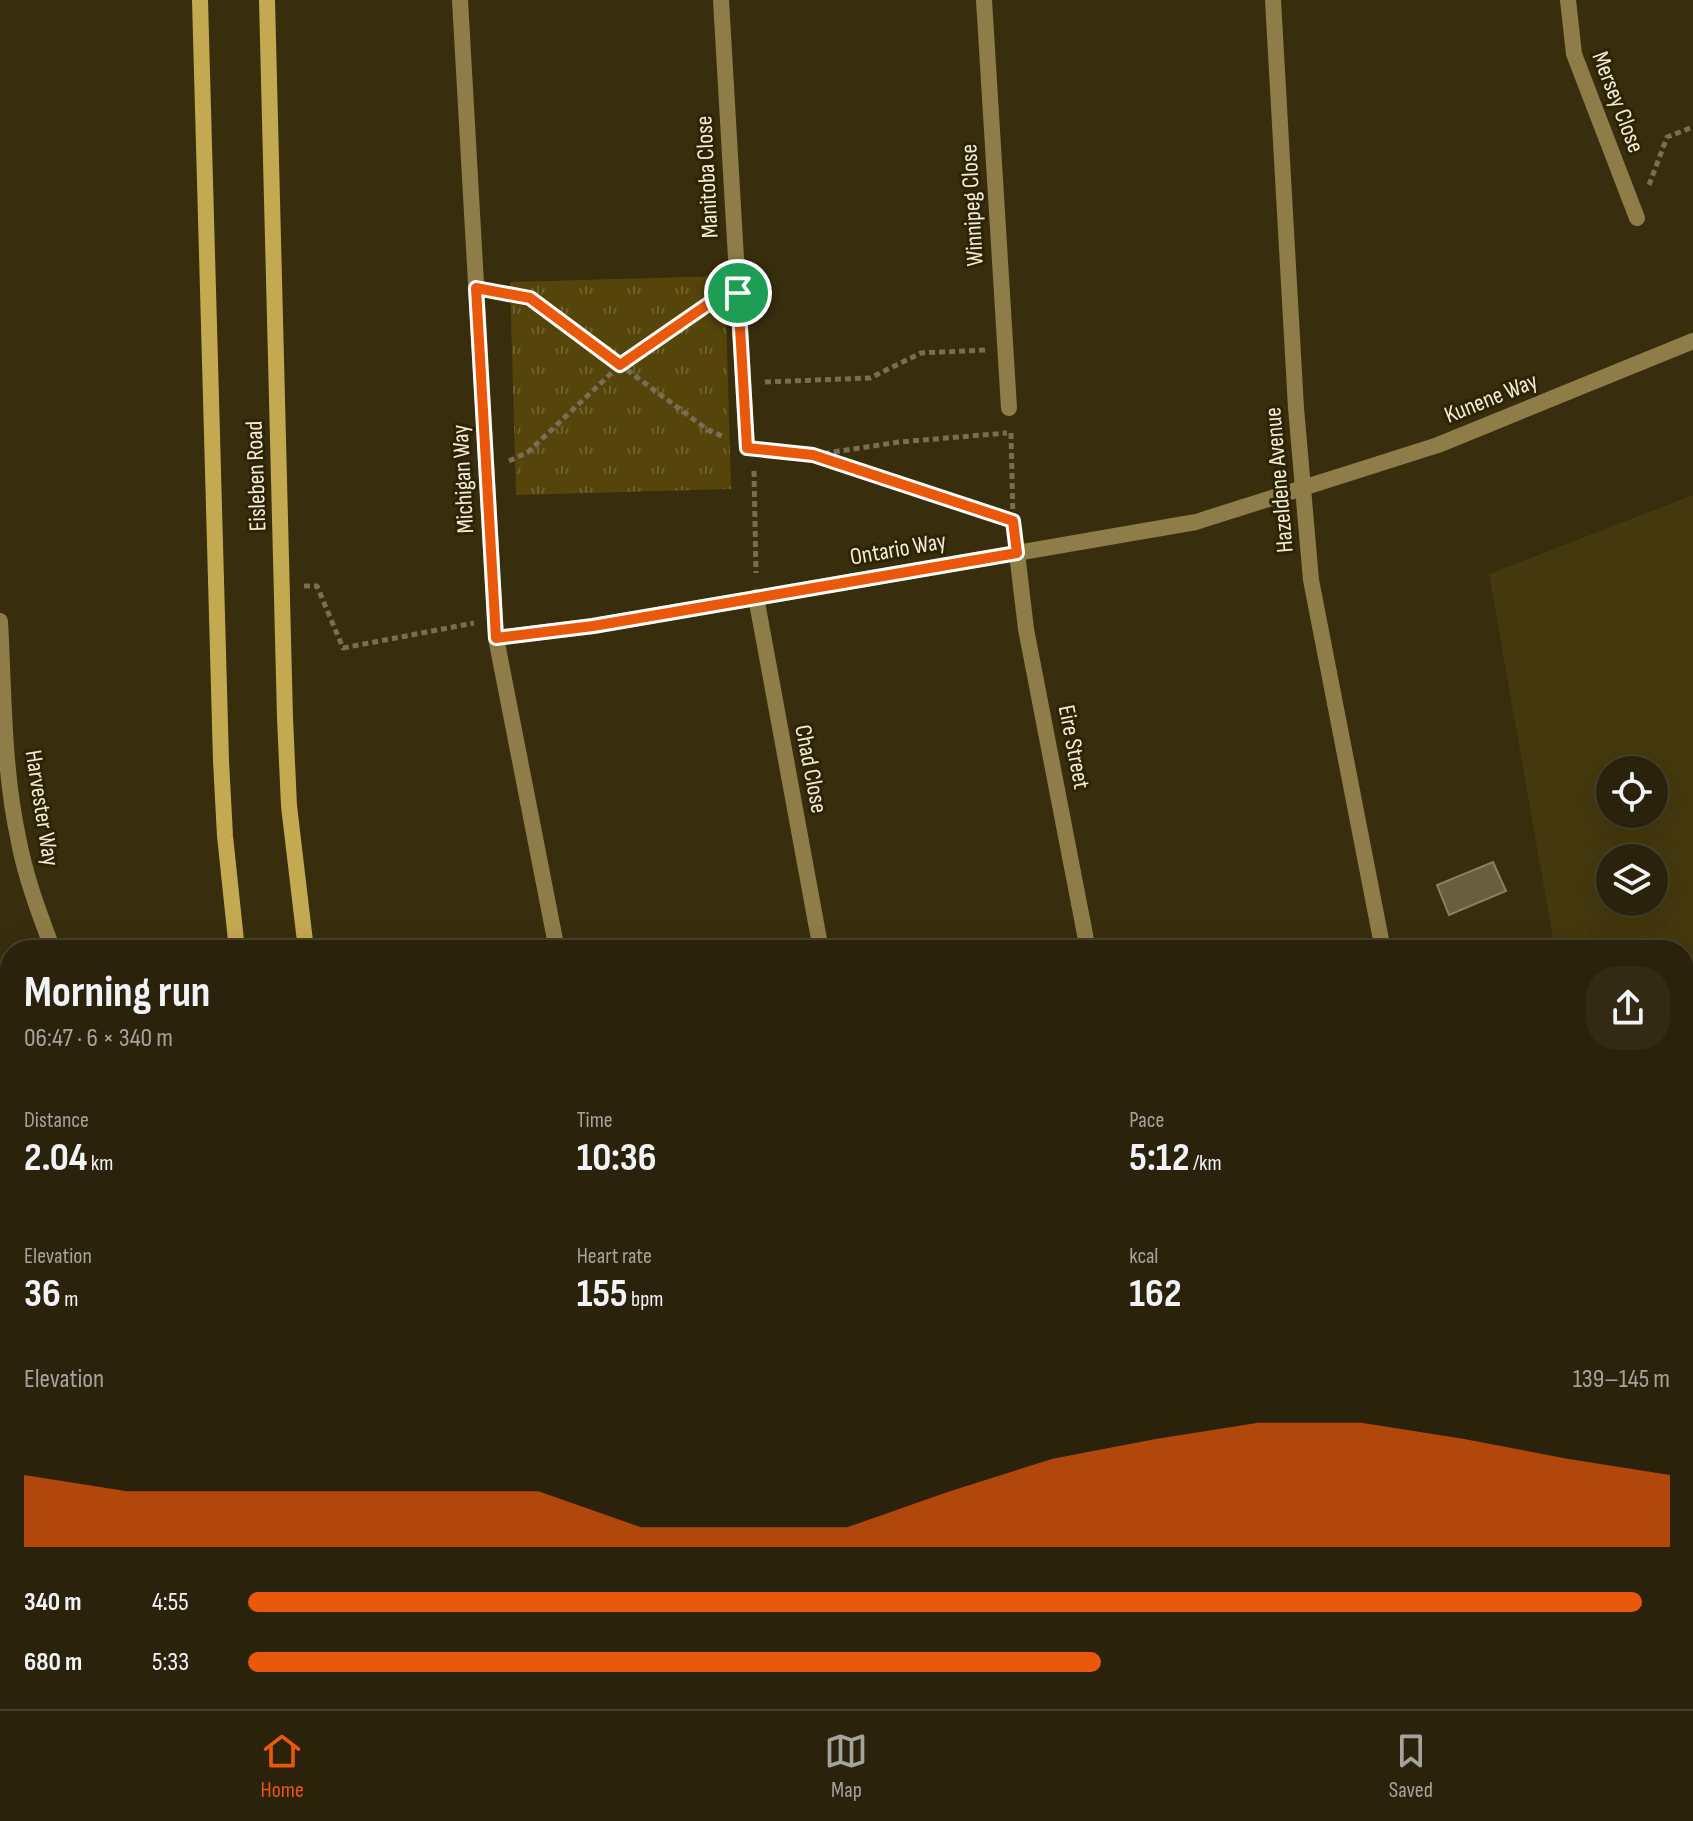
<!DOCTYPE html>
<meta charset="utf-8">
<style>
body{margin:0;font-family:"Sofia Sans Condensed",sans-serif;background:#322a13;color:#f1f3f6;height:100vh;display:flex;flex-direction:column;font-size:30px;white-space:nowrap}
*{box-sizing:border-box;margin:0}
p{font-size:26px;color:#a5a49c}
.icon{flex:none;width:44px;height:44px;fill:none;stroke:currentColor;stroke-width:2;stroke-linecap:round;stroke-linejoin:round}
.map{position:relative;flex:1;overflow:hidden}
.side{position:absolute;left:0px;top:940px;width:1694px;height:770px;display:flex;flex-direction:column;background:#2a220a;border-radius:32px 32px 0 0;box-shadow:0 8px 32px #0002,0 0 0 2px #463f2b}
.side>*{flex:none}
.controls{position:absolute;left:1596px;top:756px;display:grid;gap:16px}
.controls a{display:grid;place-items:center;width:72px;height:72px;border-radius:50%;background:#2a220a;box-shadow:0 8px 32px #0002,0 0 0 2px #463f2b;font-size:40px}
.pin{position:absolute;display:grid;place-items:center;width:68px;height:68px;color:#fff;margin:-34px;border:4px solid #fff;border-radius:50%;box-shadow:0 2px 8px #0007}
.round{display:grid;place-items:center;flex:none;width:84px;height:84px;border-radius:32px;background:#322a13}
.summary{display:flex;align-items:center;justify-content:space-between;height:136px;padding:0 24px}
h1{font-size:44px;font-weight:700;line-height:60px}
.metrics{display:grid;grid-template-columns:repeat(3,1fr);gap:12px;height:136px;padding:8px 24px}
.metrics div{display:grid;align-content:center}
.metrics b{font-size:40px;font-weight:700}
.metrics small{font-size:22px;font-weight:400}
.metrics p{font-size:22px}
.chart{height:224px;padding:16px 24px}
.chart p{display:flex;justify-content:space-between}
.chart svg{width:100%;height:144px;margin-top:8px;fill:#ea580c;opacity:.7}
ul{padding:0 24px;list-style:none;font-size:26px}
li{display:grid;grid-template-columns:128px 96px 1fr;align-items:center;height:60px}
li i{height:20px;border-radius:10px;background:#ea580c}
.tab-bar{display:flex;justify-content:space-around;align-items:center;height:112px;border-top:2px solid #463f2b;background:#2a220a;font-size:22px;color:#a5a49c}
.tab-bar a{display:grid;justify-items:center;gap:4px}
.tab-bar .active{color:#ea580c}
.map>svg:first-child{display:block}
.built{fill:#44380e;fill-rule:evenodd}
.grass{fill:url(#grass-tufts)}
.building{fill:#695f3e;stroke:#8a805e;stroke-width:2}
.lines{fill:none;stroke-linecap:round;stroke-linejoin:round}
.path{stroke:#776e53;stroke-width:5;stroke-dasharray:6 4;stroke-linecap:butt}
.minor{stroke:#8e7d48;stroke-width:16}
.secondary{stroke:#c3a94f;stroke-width:16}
.route-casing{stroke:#fff;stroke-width:16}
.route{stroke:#ea580c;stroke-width:10}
.labels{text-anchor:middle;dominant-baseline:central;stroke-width:6;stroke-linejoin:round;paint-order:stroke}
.street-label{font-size:24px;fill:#f2ecda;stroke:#2e2404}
</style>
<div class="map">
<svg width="1693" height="1709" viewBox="0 0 1693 1709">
<defs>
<pattern id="grass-tufts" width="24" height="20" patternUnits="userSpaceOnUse" patternTransform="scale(2)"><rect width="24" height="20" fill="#55450b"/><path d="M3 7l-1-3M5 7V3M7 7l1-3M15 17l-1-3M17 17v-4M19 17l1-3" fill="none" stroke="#6e602e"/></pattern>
</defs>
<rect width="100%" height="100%" fill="#382e0e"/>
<path class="built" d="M 1693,495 L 1693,1141 L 1684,1145 L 1684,950 L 1555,950 L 1489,574 ZM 1610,770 L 1654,770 L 1654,814 L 1610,814 ZM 1610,858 L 1654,858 L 1654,902 L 1610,902 Z"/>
<polygon class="grass" points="725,276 731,489 516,495 510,282"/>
<polygon class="building" points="1493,862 1506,891 1449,915 1437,885"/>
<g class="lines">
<g class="path">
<polyline points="1649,185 1667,137 1693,127"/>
<polyline points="501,293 530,298 708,430 722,436"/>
<polyline points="765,382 870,378 921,353 985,350"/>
<polyline points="1011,433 1013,521"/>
<polyline points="769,450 813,455 1013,521 1014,528"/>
<polyline points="814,455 899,442 1007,433"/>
<polyline points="509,461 528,452 620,365 714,300"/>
<polyline points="754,471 756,573"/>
<polyline points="304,586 317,586 343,648 474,623"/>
</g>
<g class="minor">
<polyline points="460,0 496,638 557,950"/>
<polyline points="721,0 747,448"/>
<polyline points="984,0 1009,408"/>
<polyline points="1273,0 1296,408 1311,580 1383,950"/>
<polyline points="1568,0 1574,54 1637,218"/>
<polyline points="1017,553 1026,629 1088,950"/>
<polyline points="756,597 821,950"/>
<path d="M 0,621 C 4,693 3,767 18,837 C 25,876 39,913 53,950"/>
<polyline points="496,638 593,626 1196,522 1438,445 1693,341"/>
<polyline points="0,1112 10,1108"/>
<polyline points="0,1390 10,1415"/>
<polyline points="125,1700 128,1709"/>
<polyline points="1456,1700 1459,1709"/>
<polyline points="1656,1700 1659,1709"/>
<polyline points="1058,1709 1080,1700"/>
</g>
<g class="secondary">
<polyline points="200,0 221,761 225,836 237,950"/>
<polyline points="267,0 285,718 289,806 306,950"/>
<polyline points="1684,1200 1693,1196"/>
<polyline points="1684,1263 1693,1260"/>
<polyline points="503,1700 506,1709"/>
<polyline points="432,1709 453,1700"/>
<polyline points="588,1709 611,1700"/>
</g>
</g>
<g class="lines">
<defs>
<polygon id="route" points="476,288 530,298 620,365 717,298 738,293 747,448 813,455 1013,521 1017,553 593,626 496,638"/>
</defs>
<use href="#route" class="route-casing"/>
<use href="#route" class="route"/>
</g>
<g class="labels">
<g class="street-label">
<text transform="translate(1618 102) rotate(69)">Mersey Close</text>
<text transform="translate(707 177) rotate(-93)">Manitoba Close</text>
<text transform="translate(972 205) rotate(-93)">Winnipeg Close</text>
<text transform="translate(1491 398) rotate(-22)">Kunene Way</text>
<text transform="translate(256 476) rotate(-92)">Eisleben Road</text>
<text transform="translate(463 479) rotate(-93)">Michigan Way</text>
<text transform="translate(1279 480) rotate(-95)">Hazeldene Avenue</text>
<text transform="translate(898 549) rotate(-10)">Ontario Way</text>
<text transform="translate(1074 747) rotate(79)">Eire Street</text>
<text transform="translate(811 769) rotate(79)">Chad Close</text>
<text transform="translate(42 808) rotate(81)">Harvester Way</text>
</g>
</g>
</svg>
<div class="controls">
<a><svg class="icon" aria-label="locate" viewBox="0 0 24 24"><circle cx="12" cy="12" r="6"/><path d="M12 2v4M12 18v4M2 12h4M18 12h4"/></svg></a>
<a><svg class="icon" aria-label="layers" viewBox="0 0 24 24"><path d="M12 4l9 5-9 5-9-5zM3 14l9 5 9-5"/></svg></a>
</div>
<div class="pin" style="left:738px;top:293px;background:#1e9e55"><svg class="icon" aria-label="arrive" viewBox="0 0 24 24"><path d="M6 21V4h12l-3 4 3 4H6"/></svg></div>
<section class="side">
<div class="summary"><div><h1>Morning run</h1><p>06:47 · 6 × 340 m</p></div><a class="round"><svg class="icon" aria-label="share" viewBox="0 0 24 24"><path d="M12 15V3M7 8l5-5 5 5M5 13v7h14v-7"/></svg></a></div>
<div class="metrics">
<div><p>Distance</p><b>2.04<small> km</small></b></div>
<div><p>Time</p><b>10:36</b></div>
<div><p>Pace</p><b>5:12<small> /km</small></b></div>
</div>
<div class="metrics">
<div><p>Elevation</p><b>36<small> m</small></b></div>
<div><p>Heart rate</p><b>155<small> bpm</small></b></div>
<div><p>kcal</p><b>162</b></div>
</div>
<div class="chart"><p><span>Elevation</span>139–145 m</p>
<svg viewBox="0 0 160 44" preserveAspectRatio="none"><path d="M0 44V22L10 27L20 27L30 27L40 27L50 27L60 38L70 38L80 38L90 27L100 17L110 11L120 6L130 6L140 11L150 17L160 22V44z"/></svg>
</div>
<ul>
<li><b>340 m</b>4:55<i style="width:98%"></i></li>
<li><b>680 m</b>5:33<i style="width:60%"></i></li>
</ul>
</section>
</div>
<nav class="tab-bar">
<a class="active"><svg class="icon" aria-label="home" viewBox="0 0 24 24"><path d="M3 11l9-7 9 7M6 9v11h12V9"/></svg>Home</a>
<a><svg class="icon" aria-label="map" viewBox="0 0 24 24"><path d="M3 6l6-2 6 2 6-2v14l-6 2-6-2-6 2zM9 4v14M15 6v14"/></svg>Map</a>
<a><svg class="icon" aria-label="saved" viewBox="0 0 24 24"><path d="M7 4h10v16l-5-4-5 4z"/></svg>Saved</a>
</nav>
